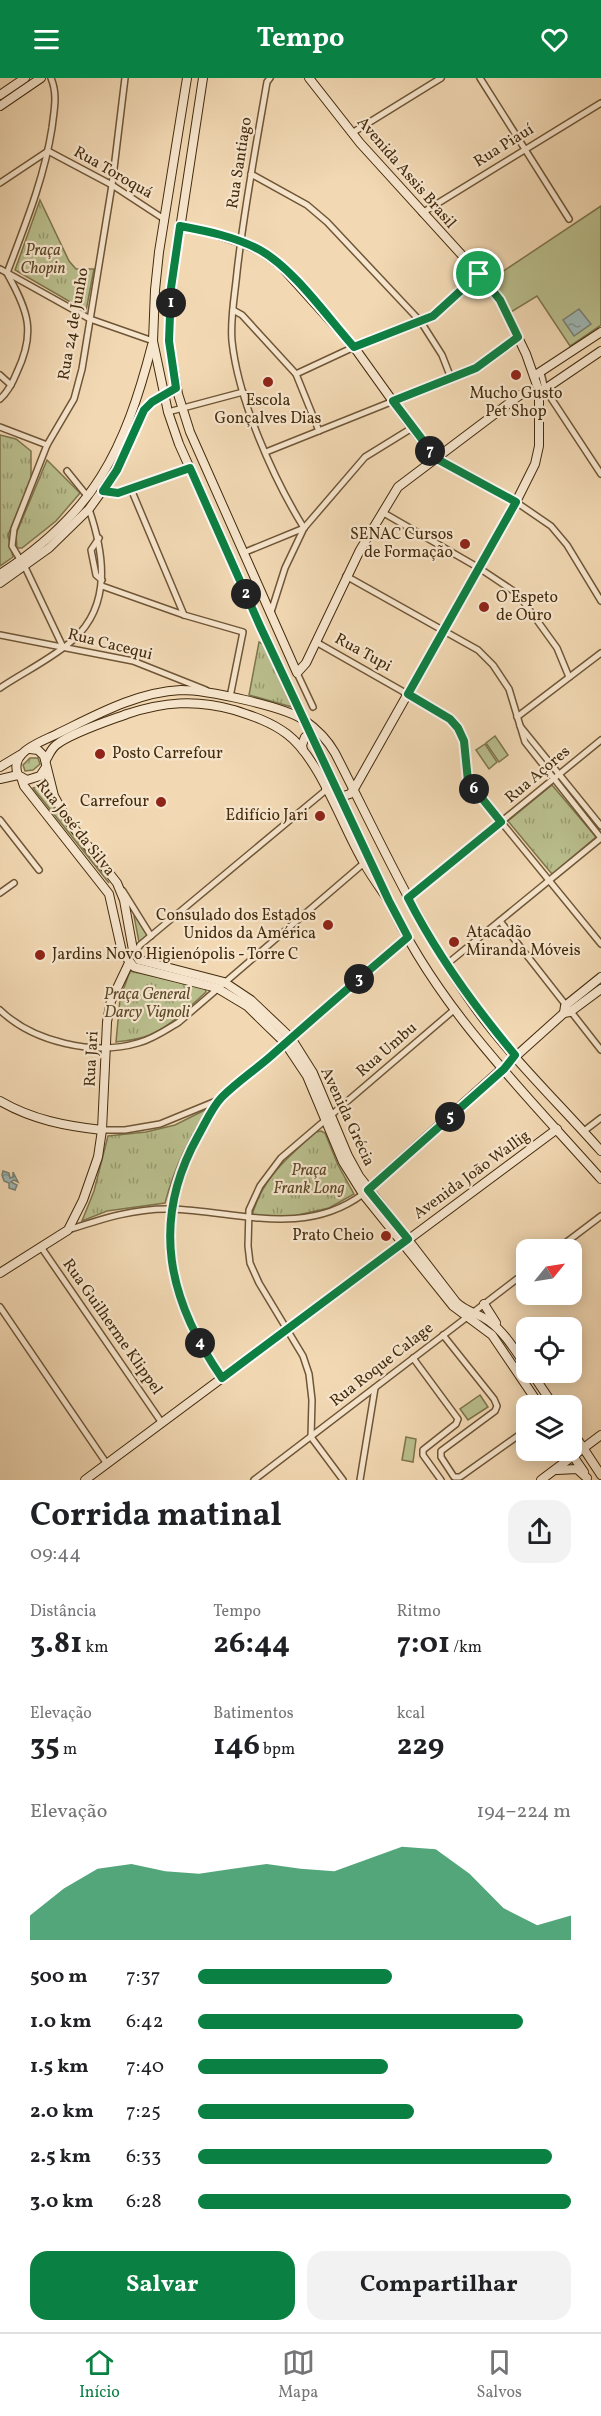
<!DOCTYPE html>
<html lang="pt">
<meta charset="utf-8">
<style>
body{margin:0;font-family:Vollkorn,serif;background:#f2f2f2;color:#202124;height:100vh;display:flex;flex-direction:column;font-size:22px;white-space:nowrap}
*{box-sizing:border-box;margin:0}
p{font-size:20px;color:#757577}
.icon{flex:none;width:33px;height:33px;fill:none;stroke:currentColor;stroke-width:2;stroke-linecap:round;stroke-linejoin:round}
.map{position:relative;height:1402px;overflow:hidden}
.details{display:flex;flex-direction:column;background:#fff;flex:1}
.details>*{flex:none}
.needle{width:39px;rotate:60deg}
.tools{position:absolute;left:516px;top:1161px;display:grid;gap:12px}
.tools a{display:grid;place-items:center;width:66px;height:66px;border-radius:12px;background:#fff;box-shadow:0 3px 15px #0003;font-size:30px}
.pin{position:absolute;display:grid;place-items:center;width:51px;height:51px;color:#fff;margin:-26px;border:3px solid #fff;border-radius:50%;box-shadow:0 2px 6px #0007}
.km{position:absolute;width:30px;height:30px;margin:-15px;border-radius:50%;background:#222;color:#fff;font-size:16px;line-height:30px;text-align:center}
.round{display:grid;place-items:center;flex:none;width:63px;height:63px;border-radius:18px;background:#f2f2f2}
.summary{display:flex;align-items:center;justify-content:space-between;height:102px;padding:0 30px}
h1{font-size:33px;font-weight:700;line-height:45px}
.stats{display:grid;grid-template-columns:repeat(3,1fr);gap:9px;height:102px;padding:6px 30px}
.stats div{display:grid;align-content:center}
.stats b{font-size:30px;font-weight:700}
.stats small{font-size:16px;font-weight:400}
.stats p{font-size:16px}
.chart{height:168px;padding:12px 30px}
.chart p{display:flex;justify-content:space-between}
.chart svg{width:100%;height:108px;margin-top:6px;fill:#0b8043;opacity:.7}
.primary-button{display:flex;gap:12px;margin-top:auto;padding:12px 30px}
.primary-button a{flex:1;height:69px;border-radius:18px;background:#0b8043;color:#fff;font-size:24px;font-weight:700;line-height:69px;text-align:center}
.primary-button a+a{background:#f2f2f2;color:#202124}
ul{padding:0 30px;list-style:none;font-size:20px}
li{display:grid;grid-template-columns:96px 72px 1fr;align-items:center;height:45px}
li i{height:15px;border-radius:8px;background:#0b8043}
header{display:flex;justify-content:space-between;align-items:center;height:78px;padding:0 30px;background:#0b8043;color:#fff;font-size:27px;font-weight:700}
.menu{display:flex;justify-content:space-around;align-items:center;height:84px;border-top:2px solid #e0e0e0;background:#fff;font-size:16px;color:#757577}
.menu a{display:grid;justify-items:center;gap:3px}
.menu .current{color:#0b8043}
.map>svg:first-child{display:block}
.grass{fill:#babf8e;stroke:#7e754d;stroke-width:1.5}
.park{fill:url(#park-tufts);stroke:#7e754d;stroke-width:1.5}
.water{fill:url(#water-ripples);stroke:#7a8072;stroke-width:1.5}
.lines{fill:none;stroke-linecap:round;stroke-linejoin:round}
.street-casing{stroke:#6f5636;stroke-width:8}
.secondary-casing{stroke:#432b0c;stroke-width:10}
.street{stroke:#f7e6ce;stroke-width:5}
.secondary{stroke:#f7e6ce;stroke-width:8}
.secondary-bridge-casing{stroke:#432b0c;stroke-width:10;stroke-linecap:butt}
.secondary-bridge{stroke:#f7e6ce;stroke-width:8}
.route-casing{stroke:#fff;stroke-width:12}
.route{stroke:#0b8043;stroke-width:8}
.poi-dot{fill:#8f2418;stroke:#f7e6ce;stroke-width:2}
.labels{text-anchor:middle;dominant-baseline:central;stroke-width:4.5;stroke-linejoin:round;paint-order:stroke}
.street-label{font-size:16px;fill:#432b0c;stroke:#f7e6ce}
.park-label{font-size:16px;font-style:italic;fill:#5b4926;stroke:#f7e6ce}
.poi-label{font-size:16px;fill:#432b0c;stroke:#f7e6ce;text-anchor:end}
</style>
<header><svg class="icon" aria-label="menu" viewBox="0 0 24 24"><path d="M4 6h16M4 12h16M4 18h16"/></svg>Tempo<svg class="icon" aria-label="heart" viewBox="0 0 24 24"><path d="M12 20l-8-8c-3-5 5-10 8-4 3-6 11-1 8 4z"/></svg></header>
<div class="map">
<svg width="601" height="1402" viewBox="0 0 601 1402">
<defs>
<pattern id="park-tufts" width="24" height="20" patternUnits="userSpaceOnUse" patternTransform="scale(1.5)"><rect width="24" height="20" fill="#babf8e"/><path d="M3 7l-1-3M5 7V3M7 7l1-3M15 17l-1-3M17 17v-4M19 17l1-3" fill="none" stroke="#999b72"/></pattern>
<pattern id="water-ripples" width="26" height="14" patternUnits="userSpaceOnUse" patternTransform="scale(1.5)"><rect width="26" height="14" fill="#9eb8b6"/><path d="M2 4q2-2 4 0t4 0M15 11q2-2 4 0t4 0" fill="none" stroke="#829692"/></pattern>
</defs>
<rect width="100%" height="100%" fill="#f2d9b4"/>
<filter id="stains"><feTurbulence type="fractalNoise" baseFrequency=".00333" numOctaves="4"/><feColorMatrix values="0 0 0 0 .2 0 0 0 0 .09 0 0 0 0 .02 0 0 0 .5 -.17"/></filter>
<radialGradient id="worn" r=".72"><stop offset=".6" stop-color="#630" stop-opacity="0"/><stop offset="1" stop-color="#630" stop-opacity=".3"/></radialGradient>
<g class="grass">
<polygon points="601,128 601,247 570,268 537,218 511,234 490,202"/>
<polygon points="495,658 508,677 499,684 486,665"/>
<polygon points="485,666 497,684 489,691 476,672"/>
<polygon points="45,706 53,729 109,805 33,710"/>
<polygon points="136,837 148,857 139,864 134,838"/>
<polygon points="480,1317 488,1329 468,1342 460,1331"/>
<polygon points="406,1359 416,1361 413,1384 402,1382"/>
</g>
<g class="park">
<polygon points="40,122 69,183 76,191 94,191 86,233 15,192"/>
<polygon points="0,357 16,361 31,373 31,401 8,457 13,479 0,488"/>
<polygon points="47,382 80,415 56,443 22,470 17,470 16,456"/>
<polygon points="259,564 263,566 292,629 249,617"/>
<polygon points="30,680 38,680 40,686 33,692 25,693 23,687"/>
<polygon points="552,707 596,759 552,796 508,743"/>
<path d="M 130,893 L 205,910 L 206,914 C 187,931 168,951 144,959 C 135,962 125,963 116,964 L 120,921 Z"/>
<path d="M 209,1030 C 188,1062 175,1088 165,1125 L 107,1133 L 82,1143 L 94,1113 L 108,1058 L 146,1054 L 175,1047 Z"/>
<path d="M 321,1053 L 325,1055 L 338,1087 L 354,1116 L 329,1130 L 289,1139 L 252,1138 C 261,1101 289,1078 316,1054 Z"/>
</g>
<g class="water">
<polygon points="579,231 591,246 574,258 563,242"/>
<polygon points="3,1093 9,1095 10,1100 13,1099 13,1094 18,1104 14,1102 11,1104 17,1107 15,1112 9,1110 9,1105 4,1103 2,1097"/>
</g>
<g class="lines">
<defs>
<g id="street">
<path d="M 270,0 L 267,4 C 256,68 244,131 237,194 C 235,216 230,241 232,263 C 238,321 273,400 304,450"/>
<polyline points="480,0 569,141"/>
<polyline points="352,55 441,0"/>
<polyline points="251,96 307,127 327,144 421,244 442,277 451,300"/>
<polyline points="0,105 48,73 112,107 164,141"/>
<polyline points="422,135 601,25"/>
<polyline points="0,191 90,241 153,263"/>
<path d="M 7,195 C 25,147 44,101 52,50 C 54,32 58,17 51,0"/>
<polyline points="233,232 242,237 296,296 319,353"/>
<polyline points="541,295 545,311 601,396"/>
<polyline points="296,296 354,269 433,238 479,196"/>
<polyline points="0,297 11,307"/>
<path d="M 0,321 C 8,314 13,304 17,294 C 36,254 28,233 8,197"/>
<polyline points="168,334 243,314"/>
<polyline points="0,349 47,367"/>
<polyline points="266,374 476,290 518,259"/>
<polyline points="437,381 516,424 551,448 567,467 601,523"/>
<polyline points="67,393 88,419"/>
<polyline points="131,411 184,537"/>
<polyline points="103,413 118,415 190,390"/>
<polyline points="382,434 479,490 518,516 557,570 569,599"/>
<polyline points="99,460 91,472 96,497 102,502"/>
<polyline points="243,475 304,450"/>
<polyline points="21,483 12,468 14,451 47,367 74,321 82,291 112,107 125,0"/>
<polyline points="25,489 63,569"/>
<polyline points="346,498 478,572 493,587 509,611 525,664 601,760"/>
<polyline points="102,508 184,537 243,554 230,619"/>
<polyline points="271,534 285,490 304,450 365,379 412,350"/>
<polyline points="0,557 133,583 206,612"/>
<polyline points="316,564 402,613 454,645 463,663 471,707 601,866"/>
<polyline points="297,595 313,629"/>
<path d="M 0,610 C 22,595 55,579 74,561 C 112,526 104,475 89,431"/>
<polyline points="517,639 601,575"/>
<polyline points="520,648 601,748"/>
<polyline points="0,742 39,792"/>
<polyline points="123,813 151,858"/>
<polyline points="0,815 14,805"/>
<polyline points="408,820 601,662"/>
<polyline points="500,843 601,972"/>
<polyline points="134,876 140,867 326,712"/>
<polyline points="447,886 601,760"/>
<path d="M 0,932 C 33,964 94,978 138,965 C 153,961 166,952 179,944 L 364,785"/>
<path d="M 220,1022 C 209,1040 195,1059 187,1078 C 153,1159 174,1231 222,1300"/>
<polyline points="102,1052 125,1052 160,1046 221,1021 408,859"/>
<polyline points="584,1053 601,1040"/>
<path d="M 68,1152 C 102,1141 135,1130 171,1131 C 237,1133 304,1160 363,1116"/>
<polyline points="41,1169 162,1345"/>
<polyline points="556,1172 601,1138"/>
<polyline points="0,1229 107,1386"/>
<polyline points="443,1257 494,1321 497,1328 495,1333 441,1373 441,1379 454,1399 460,1399 526,1352"/>
<polyline points="413,1280 458,1341 456,1346 423,1372 423,1377 441,1402"/>
<polyline points="254,1402 526,1194"/>
<polyline points="343,1402 311,1359 312,1322 309,1296 303,1278 259,1205 250,1185 248,1168 249,1132 260,1108 281,1080 455,931"/>
<polyline points="360,1402 375,1310"/>
</g>
<g id="secondary">
<polyline points="187,0 159,174 155,212 153,263 168,334 179,366 260,547"/>
<polyline points="203,0 171,210 169,263 178,316 190,354 297,595 306,585 360,472 398,409 520,317 545,311 601,273"/>
<polyline points="309,0 360,65 490,208 500,222 526,276 539,313 539,368 535,386 516,424 354,711 350,716 340,719 326,712"/>
<polyline points="0,17 25,0"/>
<polyline points="0,28 41,0"/>
<polyline points="180,148 206,153 240,164 261,173 280,187 354,269 412,350 437,381"/>
<polyline points="534,298 601,254"/>
<path d="M 0,496 C 94,436 125,372 152,267"/>
<polyline points="0,505 49,470 89,431 117,392 144,332 152,324 176,310"/>
<path d="M 30,671 L 38,672 L 44,678 L 54,718 L 66,740 L 117,805 L 124,822 L 133,872 L 139,882 L 224,904 L 251,922 L 291,960 L 313,995 L 348,1078 L 359,1098 L 456,1224 C 466,1234 478,1235 489,1243 C 505,1255 515,1272 526,1288"/>
<polyline points="303,672 302,667 305,659 316,654"/>
<path d="M 46,682 C 49,677 51,671 56,667 C 71,655 108,643 127,636 C 163,624 196,621 234,632 C 253,638 271,644 287,656 C 320,681 342,748 364,785 C 371,798 380,810 389,823"/>
<polyline points="0,689 20,677"/>
<path d="M 46,689 L 40,698 L 27,702 L 18,697 C 15,689 16,682 22,676 C 30,667 47,661 57,656 C 96,637 137,614 181,612 C 207,612 283,628 304,642 C 317,651 327,661 335,675 C 377,757 415,841 467,918 C 505,974 556,1022 601,1073"/>
<polyline points="21,699 24,708 109,816 122,874 134,889 217,910 247,928 285,965 307,998 343,1084 363,1116 453,1228 492,1257 540,1328"/>
<polyline points="0,701 18,697"/>
<polyline points="369,779 380,803"/>
<path d="M 387,819 C 435,927 523,1013 601,1101"/>
<polyline points="564,935 565,928 601,899"/>
<path d="M 0,1023 C 33,1042 66,1048 102,1052"/>
<polyline points="366,1113 564,935 570,934 601,911"/>
<polyline points="0,1195 68,1152 83,1122 98,1079 102,1052 107,944 111,923 129,885"/>
<polyline points="484,1226 496,1245"/>
<polyline points="531,1294 554,1328"/>
<polyline points="572,1353 601,1397"/>
<polyline points="569,1372 584,1394"/>
<polyline points="557,1392 577,1391 587,1400"/>
<polyline points="85,1402 557,1051"/>
<polyline points="541,1402 601,1357"/>
</g>
</defs>
<use href="#street" class="street-casing"/>
<use href="#secondary" class="secondary-casing"/>
<use href="#street" class="street"/>
<use href="#secondary" class="secondary"/>
<defs>
<polyline id="secondary-bridge" points="260,547 369,779"/>
</defs>
<use href="#secondary-bridge" class="secondary-bridge-casing"/>
<use href="#secondary-bridge" class="secondary-bridge"/>
</g>
<g class="lines">
<defs>
<path id="route" d="M 180,148 C 207,153 236,159 260,172 C 294,191 328,240 354,269 L 433,238 L 479,196 L 500,222 L 518,259 L 476,290 L 393,323 L 437,381 L 516,424 L 408,616 L 450,641 L 458,650 L 464,663 L 468,703 L 501,744 L 408,820 C 437,877 474,928 515,977 L 504,991 L 368,1112 L 408,1161 L 222,1300 C 168,1222 150,1144 198,1058 C 205,1046 212,1029 222,1019 C 237,1004 255,992 271,978 C 316,938 362,898 408,859 L 389,823 L 260,548 L 190,390 L 118,415 L 103,413 L 117,392 L 144,332 L 152,324 L 176,310 L 169,263 L 171,210 Z"/>
</defs>
<use href="#route" class="route-casing"/>
<use href="#route" class="route"/>
</g>
<g class="poi-dot">
<circle cx="516" cy="297" r="6"/>
<circle cx="268" cy="304" r="6"/>
<circle cx="465" cy="466" r="6"/>
<circle cx="484" cy="529" r="6"/>
<circle cx="100" cy="676" r="6"/>
<circle cx="161" cy="724" r="6"/>
<circle cx="320" cy="738" r="6"/>
<circle cx="328" cy="847" r="6"/>
<circle cx="454" cy="864" r="6"/>
<circle cx="40" cy="877" r="6"/>
<circle cx="386" cy="1158" r="6"/>
</g>
<g class="labels">
<g class="street-label">
<text transform="translate(504 68) rotate(-32)">Rua Piauí</text>
<text transform="translate(240 85) rotate(-81)">Rua Santiago</text>
<text transform="translate(113 95) rotate(30)">Rua Toroquá</text>
<text transform="translate(406 95) rotate(49)">Avenida Assis Brasil</text>
<text transform="translate(74 246) rotate(-80)">Rua 24 de Junho</text>
<text transform="translate(110 567) rotate(14)">Rua Cacequi</text>
<text transform="translate(363 575) rotate(29)">Rua Tupi</text>
<text transform="translate(538 697) rotate(-40)">Rua Açores</text>
<text transform="translate(75 750) rotate(52)">Rua José da Silva</text>
<text transform="translate(387 972) rotate(-41)">Rua Umbu</text>
<text transform="translate(92 981) rotate(-87)">Rua Jari</text>
<text transform="translate(347 1039) rotate(65)">Avenida Grécia</text>
<text transform="translate(472 1097) rotate(-36)">Avenida João Wallig</text>
<text transform="translate(112 1249) rotate(55)">Rua Guilherme Klippel</text>
<text transform="translate(382 1287) rotate(-38)">Rua Roque Calage</text>
</g>
<g class="park-label">
<text x="43" y="173">Praça<tspan x="43" dy="18">Chopin</tspan></text>
<text x="147" y="917">Praça General<tspan x="147" dy="18">Darcy Vignoli</tspan></text>
<text x="309" y="1093">Praça<tspan x="309" dy="18">Frank Long</tspan></text>
</g>
<g class="poi-label">
<text x="516" y="316" text-anchor="middle">Mucho Gusto<tspan x="516" dy="18">Pet Shop</tspan></text>
<text x="268" y="323" text-anchor="middle">Escola<tspan x="268" dy="18">Gonçalves Dias</tspan></text>
<text x="453" y="457">SENAC Cursos<tspan x="453" dy="18">de Formação</tspan></text>
<text x="496" y="520" text-anchor="start">O Espeto<tspan x="496" dy="18">de Ouro</tspan></text>
<text x="112" y="676" text-anchor="start">Posto Carrefour</text>
<text x="149" y="724">Carrefour</text>
<text x="308" y="738">Edifício Jari</text>
<text x="316" y="838">Consulado dos Estados<tspan x="316" dy="18">Unidos da América</tspan></text>
<text x="466" y="855" text-anchor="start">Atacadão<tspan x="466" dy="18">Miranda Móveis</tspan></text>
<text x="52" y="877" text-anchor="start">Jardins Novo Higienópolis - Torre C</text>
<text x="374" y="1158">Prato Cheio</text>
</g>
</g>
<rect width="100%" height="100%" filter="url(#stains)"/>
<rect width="100%" height="100%" fill="url(#worn)"/>
</svg>
<div class="tools">
<a><svg class="needle" viewBox="-14 -14 28 28"><path d="M0-13l5 13h-10z" fill="#e53935"/><path d="M0 13l5-13h-10z" fill="#757577"/></svg></a>
<a><svg class="icon" aria-label="locate" viewBox="0 0 24 24"><circle cx="12" cy="12" r="6"/><path d="M12 2v4M12 18v4M2 12h4M18 12h4"/></svg></a>
<a><svg class="icon" aria-label="layers" viewBox="0 0 24 24"><path d="M12 4l9 5-9 5-9-5zM3 14l9 5 9-5"/></svg></a>
</div>
<div class="pin" style="left:479px;top:196px;background:#1e9e55"><svg class="icon" aria-label="arrive" viewBox="0 0 24 24"><path d="M6 21V4h12l-3 4 3 4H6"/></svg></div>
<b class="km" style="left:171px;top:225px">1</b>
<b class="km" style="left:246px;top:516px">2</b>
<b class="km" style="left:359px;top:901px">3</b>
<b class="km" style="left:200px;top:1265px">4</b>
<b class="km" style="left:450px;top:1039px">5</b>
<b class="km" style="left:474px;top:711px">6</b>
<b class="km" style="left:430px;top:373px">7</b>
</div>
<section class="details">
<div class="summary"><div><h1>Corrida matinal</h1><p>09:44</p></div><a class="round"><svg class="icon" aria-label="share" viewBox="0 0 24 24"><path d="M12 15V3M7 8l5-5 5 5M5 13v7h14v-7"/></svg></a></div>
<div class="stats">
<div><p>Distância</p><b>3.81<small> km</small></b></div>
<div><p>Tempo</p><b>26:44</b></div>
<div><p>Ritmo</p><b>7:01<small> /km</small></b></div>
</div>
<div class="stats">
<div><p>Elevação</p><b>35<small> m</small></b></div>
<div><p>Batimentos</p><b>146<small> bpm</small></b></div>
<div><p>kcal</p><b>229</b></div>
</div>
<div class="chart"><p><span>Elevação</span>194–224 m</p>
<svg viewBox="0 0 160 44" preserveAspectRatio="none"><path d="M0 44V34L10 23L20 15L30 13L40 16L50 17L60 15L70 13L80 15L90 16L100 11L110 6L120 7L130 17L140 31L150 38L160 34V44z"/></svg>
</div>
<ul>
<li><b>500 m</b>7:37<i style="width:52%"></i></li>
<li><b>1.0 km</b>6:42<i style="width:87%"></i></li>
<li><b>1.5 km</b>7:40<i style="width:51%"></i></li>
<li><b>2.0 km</b>7:25<i style="width:58%"></i></li>
<li><b>2.5 km</b>6:33<i style="width:95%"></i></li>
<li><b>3.0 km</b>6:28<i style="width:100%"></i></li>
</ul>
<div class="primary-button"><a>Salvar</a><a>Compartilhar</a></div>
</section>
<nav class="menu">
<a class="current"><svg class="icon" aria-label="home" viewBox="0 0 24 24"><path d="M3 11l9-7 9 7M6 9v11h12V9"/></svg>Início</a>
<a><svg class="icon" aria-label="map" viewBox="0 0 24 24"><path d="M3 6l6-2 6 2 6-2v14l-6 2-6-2-6 2zM9 4v14M15 6v14"/></svg>Mapa</a>
<a><svg class="icon" aria-label="saved" viewBox="0 0 24 24"><path d="M7 4h10v16l-5-4-5 4z"/></svg>Salvos</a>
</nav>
